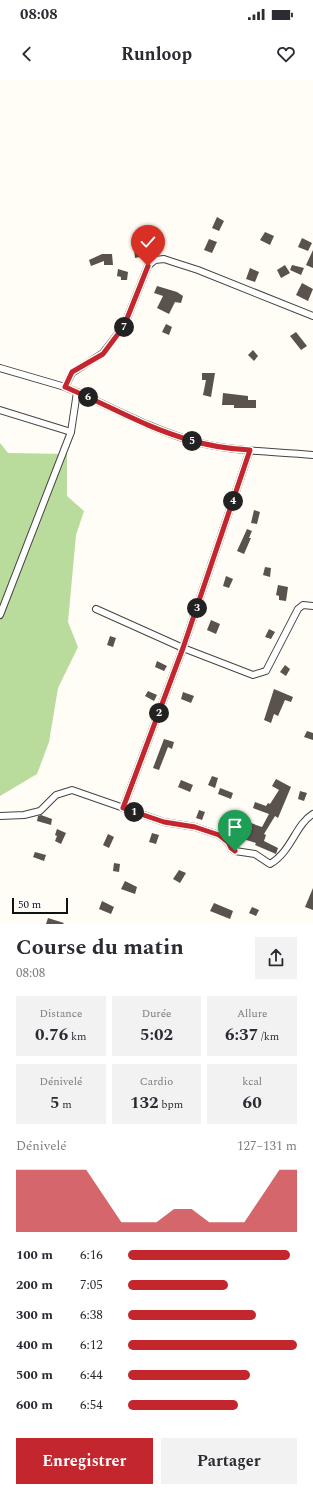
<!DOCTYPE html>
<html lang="fr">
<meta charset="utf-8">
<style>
body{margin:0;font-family:Spectral,serif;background:#f2f2f3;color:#2b2b33;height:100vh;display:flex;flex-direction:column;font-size:15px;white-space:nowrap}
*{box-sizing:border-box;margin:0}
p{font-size:13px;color:#7c7c81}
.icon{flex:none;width:22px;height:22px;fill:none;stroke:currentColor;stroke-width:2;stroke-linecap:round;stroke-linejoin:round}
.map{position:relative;height:844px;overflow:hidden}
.drawer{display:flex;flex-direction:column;background:#fff;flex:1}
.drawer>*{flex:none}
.scale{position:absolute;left:12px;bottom:10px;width:56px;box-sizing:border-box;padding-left:4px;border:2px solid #111;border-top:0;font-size:11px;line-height:14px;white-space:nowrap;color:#111;-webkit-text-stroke:3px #fff;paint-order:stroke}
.pin{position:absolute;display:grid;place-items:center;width:34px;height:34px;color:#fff;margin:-41px -17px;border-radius:50% 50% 50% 0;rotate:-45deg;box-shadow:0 0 4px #0007}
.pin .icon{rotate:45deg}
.km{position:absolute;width:20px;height:20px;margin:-10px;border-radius:50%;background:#222;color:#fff;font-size:11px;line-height:20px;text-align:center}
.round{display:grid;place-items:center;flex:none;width:42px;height:42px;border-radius:0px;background:#f2f2f3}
.summary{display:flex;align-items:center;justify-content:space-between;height:68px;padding:0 16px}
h1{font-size:22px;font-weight:700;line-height:30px}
.figures{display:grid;grid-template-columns:repeat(3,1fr);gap:6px;height:68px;padding:4px 16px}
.figures div{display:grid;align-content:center;border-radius:0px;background:#f2f2f3;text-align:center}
.figures b{font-size:17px;font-weight:700}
.figures small{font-size:11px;font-weight:400}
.figures p{font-size:11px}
.chart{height:112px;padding:8px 16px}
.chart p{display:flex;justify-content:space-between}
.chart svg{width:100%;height:72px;margin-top:4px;fill:#c4262e;opacity:.7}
.cta{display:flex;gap:8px;margin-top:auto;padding:8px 16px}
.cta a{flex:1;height:46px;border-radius:0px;background:#c4262e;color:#fff;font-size:16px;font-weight:700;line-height:46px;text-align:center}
.cta a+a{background:#f2f2f3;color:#2b2b33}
ul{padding:0 16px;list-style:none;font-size:13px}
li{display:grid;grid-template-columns:64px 48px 1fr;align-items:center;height:30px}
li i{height:10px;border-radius:5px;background:#c4262e}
.status{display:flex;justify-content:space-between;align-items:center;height:28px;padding:0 20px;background:#fff;direction:ltr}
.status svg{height:11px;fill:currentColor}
header{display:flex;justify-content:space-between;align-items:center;height:52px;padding:0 16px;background:#fff;font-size:18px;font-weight:700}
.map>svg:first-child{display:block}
.forest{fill:#b9dc9c}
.building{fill:#5a524d}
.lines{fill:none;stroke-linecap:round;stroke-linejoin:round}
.street-casing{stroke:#444;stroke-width:8}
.street{stroke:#fff;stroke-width:6}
.route-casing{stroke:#fff;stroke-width:8}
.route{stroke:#c4262e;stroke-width:5}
</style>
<div class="status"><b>08:08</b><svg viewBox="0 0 49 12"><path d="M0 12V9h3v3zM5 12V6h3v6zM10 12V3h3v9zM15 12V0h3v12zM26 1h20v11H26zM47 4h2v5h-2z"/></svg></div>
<header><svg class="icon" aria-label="back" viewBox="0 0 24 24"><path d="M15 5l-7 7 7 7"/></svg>Runloop<svg class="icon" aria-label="heart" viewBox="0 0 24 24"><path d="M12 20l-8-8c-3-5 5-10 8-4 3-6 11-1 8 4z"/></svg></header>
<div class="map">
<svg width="313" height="844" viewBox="0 0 313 844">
<rect width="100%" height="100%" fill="#fffdf5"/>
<polygon class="forest" points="0,363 8,373 67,374 67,416 84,431 76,455 68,542 78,567 58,608 49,662 37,694 0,716"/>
<g class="building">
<polygon points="217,137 224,141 219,151 212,148"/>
<polygon points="265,152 274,156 270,165 260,160"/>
<polygon points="302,158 312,163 308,171 298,167"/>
<polygon points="209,159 217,162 212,173 204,170"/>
<polygon points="144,167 145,176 135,178 134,169"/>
<polygon points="313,170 313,188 306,185"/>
<polygon points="102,174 112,174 113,185 104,185 104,181 91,186 89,180"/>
<polygon points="285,185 290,193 281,198 277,190"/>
<polygon points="292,185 304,188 301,195 290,190"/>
<polygon points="250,188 259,192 255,202 246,199"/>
<polygon points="118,189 128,192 127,200 121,200 121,197 117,196"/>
<polygon points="302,203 313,209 308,221 296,215"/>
<polygon points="157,206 177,212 183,216 181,223 175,222 169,234 157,228 163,216 154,213"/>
<polygon points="166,244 172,247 169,255 162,252"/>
<polygon points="296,252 307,266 301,270 290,256"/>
<polygon points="253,270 258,276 254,281 248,275"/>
<polygon points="202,293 215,293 211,317 203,315 206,300 202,300"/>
<polygon points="223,313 248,316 248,320 256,320 256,328 234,328 234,325 222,325"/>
<polygon points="254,430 260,432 257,444 251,443"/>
<polygon points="247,449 252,451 249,458 251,458 244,474 237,471"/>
<polygon points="265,487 271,488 270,497 263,495"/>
<polygon points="226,496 233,499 229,508 223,506"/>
<polygon points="278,505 288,507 286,521 279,520 279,516 276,515"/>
<polygon points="211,540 220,544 216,554 207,550"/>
<polygon points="269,549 275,552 271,559 265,557"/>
<polygon points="110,556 116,558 113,567 107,565"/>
<polygon points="157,581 167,586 164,591 155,587"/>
<polygon points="285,585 290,589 286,596 280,592"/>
<polygon points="274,609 293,617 291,622 285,620 278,636 274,634 271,643 264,640"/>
<polygon points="148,611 157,615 154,621 145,616"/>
<polygon points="183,612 194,616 191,623 181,619"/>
<polygon points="307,651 313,653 313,660 304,657"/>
<polygon points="164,659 174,662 172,669 168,667 159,690 153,688"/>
<polygon points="212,696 218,698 215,708 208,705"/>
<polygon points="276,699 291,707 278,738 275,736 264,754 266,755 264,761 278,768 276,774 255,765 256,763 243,759 248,742 262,747 269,734 253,728 255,722 266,726 268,723 270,724 279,710 272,706"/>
<polygon points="181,700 193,705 190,712 178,707"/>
<polygon points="220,708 233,713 231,719 218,714"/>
<polygon points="300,711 307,713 304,721 298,719"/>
<polygon points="199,730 205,732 202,740 196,738"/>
<polygon points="41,735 52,739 51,745 37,741 38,736"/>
<polygon points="57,749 66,753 61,764 55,761 57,756 55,755"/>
<polygon points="152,753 159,755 156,764 149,762"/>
<polygon points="108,754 114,757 109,768 103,765"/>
<polygon points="35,772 46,775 44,781 33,777"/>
<polygon points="114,783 120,784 119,792 113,791"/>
<polygon points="179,790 186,793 180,803 173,799"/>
<polygon points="125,801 137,807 135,814 121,809"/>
<polygon points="313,808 313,830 305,827"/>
<polygon points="102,821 114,827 111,834 99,829"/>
<polygon points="214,823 233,831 230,839 210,831"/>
<polygon points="252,827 259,830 256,836 249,833"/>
<polygon points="48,838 64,843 63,844 46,844"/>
</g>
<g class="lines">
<defs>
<g id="street">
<polyline points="0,288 65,307 72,293 103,273 124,246 148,186 155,180 164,179 173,182 198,190 313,236"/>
<path d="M 65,307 C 106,324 146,347 189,360 C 229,372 271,371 313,375"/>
<polyline points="0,330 71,352"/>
<polyline points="96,529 183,568 253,595 266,591 298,529 303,525 313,526"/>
<polyline points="0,535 71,352 77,312"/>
<polyline points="123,728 183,568 250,370"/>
<path d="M 0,736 L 24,735 L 40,731 L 56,715 L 72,710 L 164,742 L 195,747 L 219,755 L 228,762 L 231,768 L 235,771 L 255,774 L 270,784 C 292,771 295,745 313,734"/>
</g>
</defs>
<use href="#street" class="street-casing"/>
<use href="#street" class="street"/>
</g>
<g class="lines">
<defs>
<path id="route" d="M 148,186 L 124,246 L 103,274 L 72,292 L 65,307 C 106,324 146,348 190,360 C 209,366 230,369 250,370 L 183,568 L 123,728 L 164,742 L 195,747 L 219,755 L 228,762 L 231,768 L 235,771"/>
</defs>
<use href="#route" class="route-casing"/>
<use href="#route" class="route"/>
</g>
</svg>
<div class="scale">50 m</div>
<div class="pin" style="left:235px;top:771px;background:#1e9e55"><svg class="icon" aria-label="arrive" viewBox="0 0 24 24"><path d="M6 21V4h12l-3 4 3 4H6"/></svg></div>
<div class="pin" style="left:148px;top:186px;background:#d93025"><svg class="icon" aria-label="check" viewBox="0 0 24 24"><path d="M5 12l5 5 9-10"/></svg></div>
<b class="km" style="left:134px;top:732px">1</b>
<b class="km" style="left:159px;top:633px">2</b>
<b class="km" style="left:197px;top:528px">3</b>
<b class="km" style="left:233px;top:421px">4</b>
<b class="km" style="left:192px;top:361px">5</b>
<b class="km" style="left:88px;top:317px">6</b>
<b class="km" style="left:124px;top:247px">7</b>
</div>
<section class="drawer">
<div class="summary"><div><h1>Course du matin</h1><p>08:08</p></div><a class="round"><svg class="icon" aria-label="share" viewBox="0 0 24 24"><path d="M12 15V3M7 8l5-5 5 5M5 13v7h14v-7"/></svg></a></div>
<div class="figures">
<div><p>Distance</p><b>0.76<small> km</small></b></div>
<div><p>Durée</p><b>5:02</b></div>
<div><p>Allure</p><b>6:37<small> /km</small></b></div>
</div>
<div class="figures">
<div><p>Dénivelé</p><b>5<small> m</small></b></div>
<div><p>Cardio</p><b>132<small> bpm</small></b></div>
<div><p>kcal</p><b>60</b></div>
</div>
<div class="chart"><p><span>Dénivelé</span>127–131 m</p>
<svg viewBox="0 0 160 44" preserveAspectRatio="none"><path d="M0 44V6L10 6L20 6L30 6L40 6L50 22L60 38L70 38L80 38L90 30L100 30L110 38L120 38L130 38L140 22L150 6L160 6V44z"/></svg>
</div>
<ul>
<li><b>100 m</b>6:16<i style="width:96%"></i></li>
<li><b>200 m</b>7:05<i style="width:59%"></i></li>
<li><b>300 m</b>6:38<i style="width:76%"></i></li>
<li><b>400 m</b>6:12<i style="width:100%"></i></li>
<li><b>500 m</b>6:44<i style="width:72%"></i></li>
<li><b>600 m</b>6:54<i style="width:65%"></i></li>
</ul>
<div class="cta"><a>Enregistrer</a><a>Partager</a></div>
</section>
